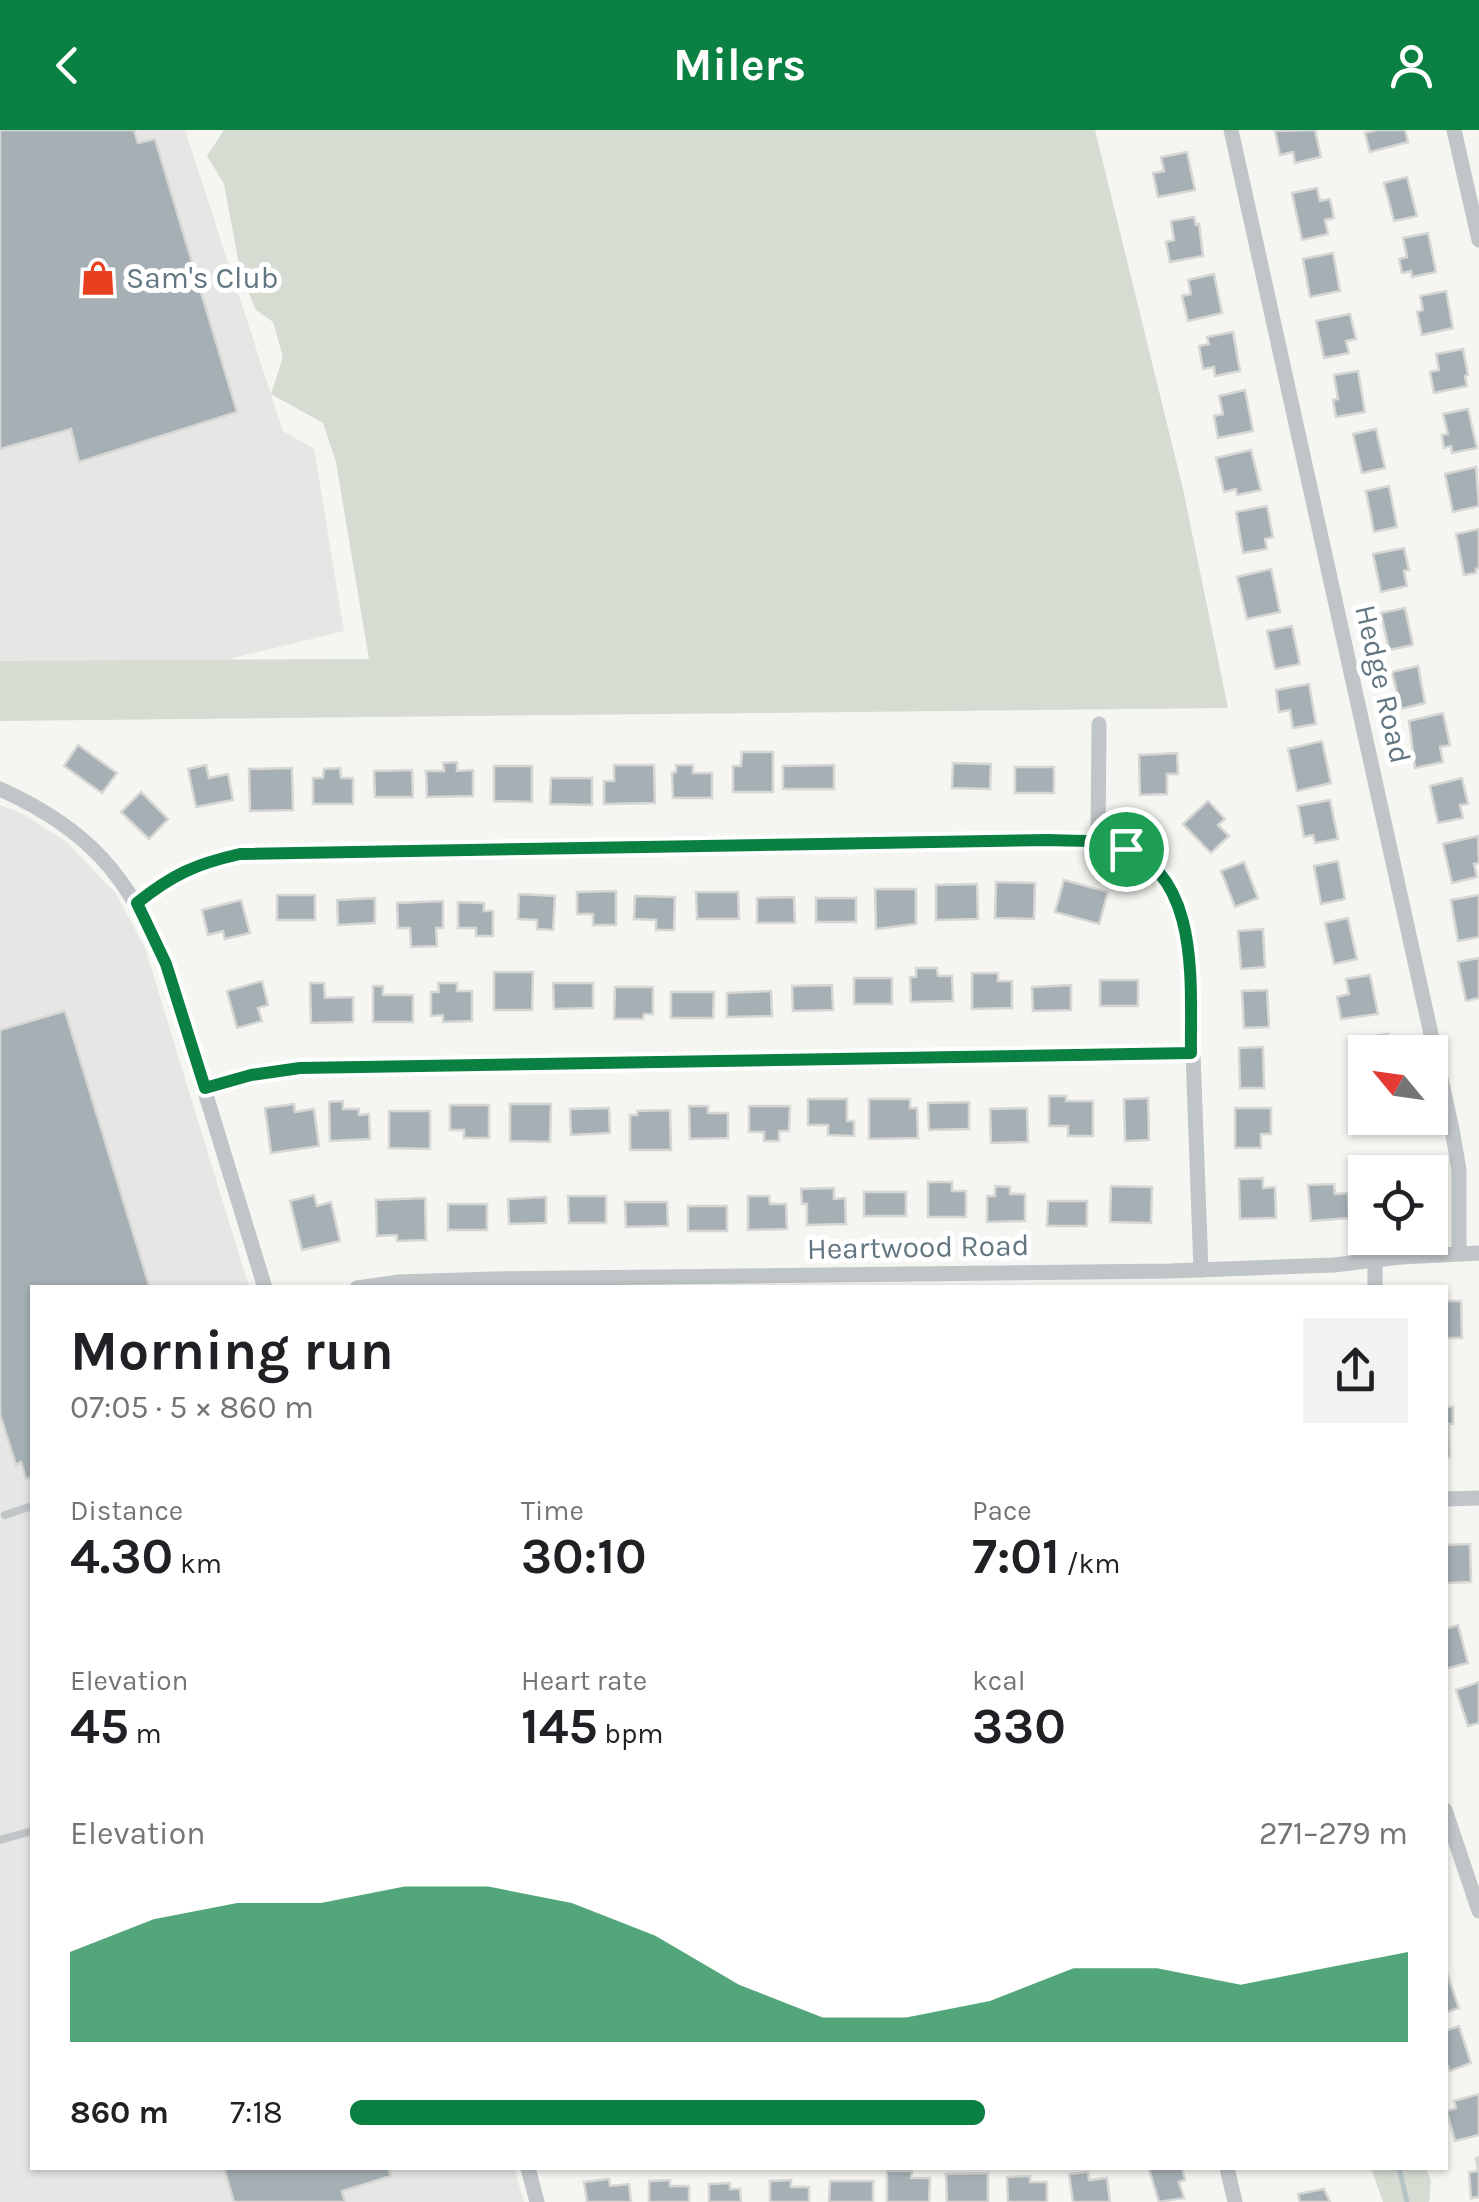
<!DOCTYPE html>
<meta charset="utf-8">
<style>
body{margin:0;font-family:Karla,sans-serif;background:#f2f2f2;color:#202124;height:100vh;display:flex;flex-direction:column;font-size:38px;white-space:nowrap}
*{box-sizing:border-box;margin:0}
p{font-size:32px;color:#757577}
.icon{flex:none;width:55px;height:55px;fill:none;stroke:currentColor;stroke-width:2;stroke-linecap:round;stroke-linejoin:round}
.map{position:relative;flex:1;overflow:hidden}
.sheet{position:absolute;left:30px;top:1155px;width:1418px;height:885px;display:flex;flex-direction:column;background:#fff;border-radius:0px;box-shadow:0 2px 8px #0004}
.sheet>*{flex:none}
.needle{width:65px;rotate:299deg}
.fabs{position:absolute;left:1348px;top:905px;display:grid;gap:20px}
.fabs a{display:grid;place-items:center;width:100px;height:100px;border-radius:0px;background:#fff;box-shadow:0 2px 8px #0004;font-size:50px}
.pin{position:absolute;display:grid;place-items:center;width:85px;height:85px;color:#fff;margin:-42px;border:5px solid #fff;border-radius:50%;box-shadow:0 2px 10px #0007}
.round{display:grid;place-items:center;flex:none;width:105px;height:105px;border-radius:0px;background:#f2f2f2}
.headline{display:flex;align-items:center;justify-content:space-between;height:170px;padding:0 40px}
h1{font-size:55px;font-weight:700;line-height:75px}
.metrics{display:grid;grid-template-columns:repeat(3,1fr);gap:15px;height:170px;padding:10px 40px}
.metrics div{display:grid;align-content:center}
.metrics b{font-size:50px;font-weight:700}
.metrics small{font-size:28px;font-weight:400}
.metrics p{font-size:28px}
.chart{height:280px;padding:20px 40px}
.chart p{display:flex;justify-content:space-between}
.chart svg{width:100%;height:180px;margin-top:10px;fill:#0b8043;opacity:.7}
ul{padding:0 40px;list-style:none;font-size:32px}
li{display:grid;grid-template-columns:160px 120px 1fr;align-items:center;height:75px}
li i{height:25px;border-radius:12px;background:#0b8043}
header{display:flex;justify-content:space-between;align-items:center;height:130px;padding:0 40px;background:#0b8043;color:#fff;font-size:45px;font-weight:700}
.map>svg:first-child{display:block}
.built{fill:#e6e6e5}
.green{fill:#d6dcd2}
.lines{fill:none;stroke-linecap:round;stroke-linejoin:round}
.stream{stroke:#b7c5c8;stroke-width:5}
.building{fill:#a6b0b4;stroke:#d6d6d4;stroke-width:2.5}
.lane{stroke:#c0c5c7;stroke-width:8}
.street{stroke:#c0c5c7;stroke-width:15}
.route-casing{stroke:#fff;stroke-width:20}
.route{stroke:#0b8043;stroke-width:12}
.labels{text-anchor:middle;dominant-baseline:central;stroke-width:10;stroke-linejoin:round;paint-order:stroke}
.poi-label{font-size:30px;fill:#637783;stroke:#fff;text-anchor:start}
.street-label{font-size:30px;fill:#637783;stroke:#fff}
</style>
<header><svg class="icon" aria-label="back" viewBox="0 0 24 24"><path d="M15 5l-7 7 7 7"/></svg>Milers<svg class="icon" aria-label="person" viewBox="0 0 24 24"><circle cx="12" cy="8" r="4"/><path d="M4 21q1-7 8-7t8 7"/></svg></header>
<div class="map">
<svg width="1479" height="2072" viewBox="0 0 1479 2072">
<rect width="100%" height="100%" fill="#f5f5f1"/>
<g class="built">
<polygon points="0,0 185,0 283,301 314,319 344,501 140,551 0,552"/>
<polygon points="0,675 23,684 68,713 116,764 145,818 249,1157 32,1158 32,2038 514,2038 524,2072 0,2072"/>
</g>
<g class="green">
<polygon points="224,0 1095,0 1183,359 1228,578 0,591 0,531 369,529 336,332 323,293 271,264 283,227 273,192 256,180 241,145 224,54 207,26"/>
<polygon points="1371,2038 1426,2038 1431,2051 1429,2072 1383,2072"/>
</g>
<g class="lines">
<polyline class="stream" points="1399,2038 1407,2072"/>
</g>
<g class="building">
<polygon points="0,0 134,0 138,13 155,9 237,282 79,332 71,299 0,319"/>
<polygon points="1315,0 1321,27 1295,33 1293,22 1280,25 1275,1"/>
<polygon points="1377,0 1405,0 1408,12 1370,22 1365,3"/>
<polygon points="1187,22 1195,60 1158,67 1153,43 1164,41 1161,27"/>
<polygon points="1407,47 1417,86 1394,91 1384,53"/>
<polygon points="1317,58 1320,71 1330,69 1334,88 1325,90 1328,104 1302,110 1292,63"/>
<polygon points="1194,87 1196,95 1199,94 1203,126 1170,132 1166,112 1174,110 1171,91"/>
<polygon points="1428,103 1436,142 1412,147 1411,141 1402,143 1399,129 1407,127 1403,108"/>
<polygon points="1333,123 1340,161 1310,167 1303,129"/>
<polygon points="1214,144 1222,183 1188,191 1182,166 1191,164 1188,150"/>
<polygon points="1446,161 1453,198 1422,205 1417,182 1423,180 1420,166"/>
<polygon points="1350,184 1356,209 1346,211 1349,223 1324,228 1316,191"/>
<polygon points="1233,202 1240,241 1215,246 1214,237 1203,239 1199,216 1209,214 1207,207"/>
<polygon points="1463,219 1468,245 1465,246 1467,256 1434,263 1430,242 1439,240 1436,224"/>
<polygon points="1358,241 1365,282 1336,287 1333,270 1338,269 1334,245"/>
<polygon points="1245,260 1253,301 1218,308 1214,286 1223,284 1219,266"/>
<polygon points="1468,279 1477,318 1452,323 1451,316 1444,318 1442,305 1448,304 1443,284"/>
<polygon points="1376,299 1385,338 1362,343 1353,304"/>
<polygon points="1251,320 1261,360 1237,365 1236,359 1224,362 1216,328"/>
<polygon points="1476,337 1479,376 1453,382 1445,344"/>
<polygon points="1389,356 1397,397 1374,402 1366,361"/>
<polygon points="1267,376 1273,407 1265,409 1267,419 1243,423 1236,382"/>
<polygon points="1479,399 1479,438 1476,439 1476,443 1464,445 1456,404"/>
<polygon points="1404,418 1409,440 1404,441 1407,456 1381,462 1373,424"/>
<polygon points="1271,439 1280,482 1247,489 1237,447"/>
<polygon points="1405,478 1413,515 1389,520 1381,483"/>
<polygon points="1292,496 1300,534 1275,539 1267,501"/>
<polygon points="1418,536 1425,573 1401,579 1392,542"/>
<polygon points="1309,554 1316,594 1293,598 1290,580 1279,582 1276,560"/>
<polygon points="1443,583 1450,615 1440,617 1443,632 1415,638 1409,591"/>
<polygon points="1322,611 1331,653 1297,661 1288,619"/>
<polygon points="78,615 117,643 102,663 64,636"/>
<polygon points="742,622 773,622 773,662 733,662 733,636 741,636"/>
<polygon points="1177,623 1178,644 1167,644 1167,664 1140,665 1139,625"/>
<polygon points="457,632 457,641 473,640 473,666 427,667 426,641 444,641 443,633"/>
<polygon points="953,633 991,634 990,659 952,658"/>
<polygon points="206,635 209,648 228,644 233,670 196,677 188,639"/>
<polygon points="614,635 654,635 655,673 604,674 604,651 614,651"/>
<polygon points="676,635 693,635 693,643 712,643 712,668 673,668 672,643 676,642"/>
<polygon points="834,635 834,659 783,659 783,636"/>
<polygon points="494,636 532,636 532,672 494,671"/>
<rect x="1015" y="637" width="39" height="26"/>
<polygon points="292,638 293,680 250,681 249,639"/>
<polygon points="340,638 341,648 353,648 353,674 313,674 313,648 323,648 324,639"/>
<polygon points="412,640 413,667 375,667 374,641"/>
<polygon points="551,648 592,648 592,675 550,674"/>
<polygon points="1462,648 1468,674 1460,675 1463,688 1438,693 1430,656"/>
<polygon points="141,662 168,689 149,709 121,682"/>
<polygon points="1330,670 1338,709 1315,713 1313,705 1304,707 1298,676"/>
<polygon points="1208,671 1225,689 1218,695 1229,706 1211,723 1183,694"/>
<polygon points="1478,706 1479,733 1474,734 1477,747 1452,753 1443,714"/>
<polygon points="1338,731 1345,769 1321,774 1314,736"/>
<polygon points="1244,732 1258,768 1235,777 1221,741"/>
<polygon points="1064,750 1108,762 1099,794 1055,782"/>
<polygon points="996,752 1035,753 1034,789 995,788"/>
<polygon points="977,754 978,789 936,790 936,755"/>
<polygon points="875,759 916,759 916,794 876,799"/>
<polygon points="616,761 616,795 593,795 593,784 577,784 577,762"/>
<polygon points="696,762 738,762 739,789 697,789"/>
<polygon points="519,764 555,766 553,800 537,799 537,790 518,789"/>
<rect x="277" y="765" width="38" height="25"/>
<polygon points="1479,765 1479,807 1458,811 1451,770"/>
<polygon points="635,766 675,767 674,800 656,800 656,790 634,789"/>
<polygon points="794,767 795,793 757,793 757,768"/>
<polygon points="375,768 375,793 338,795 337,770"/>
<rect x="816" y="768" width="40" height="24"/>
<polygon points="241,770 250,803 225,809 223,801 208,805 202,780"/>
<polygon points="443,771 443,798 436,798 437,816 411,817 410,798 398,798 397,773"/>
<polygon points="458,772 484,773 484,781 493,781 493,806 476,806 476,798 458,798"/>
<polygon points="1348,788 1357,829 1334,834 1325,793"/>
<polygon points="1263,799 1265,837 1241,839 1238,801"/>
<polygon points="1479,828 1479,868 1466,871 1458,832"/>
<polygon points="916,838 937,838 938,846 952,846 953,871 911,872 910,847 916,847"/>
<polygon points="494,842 533,842 532,880 494,880"/>
<polygon points="972,843 998,843 998,851 1012,851 1012,878 972,879"/>
<polygon points="1370,845 1378,884 1341,889 1337,867 1349,864 1346,849"/>
<rect x="854" y="848" width="38" height="26"/>
<rect x="1100" y="850" width="38" height="26"/>
<polygon points="262,851 268,875 258,878 262,891 237,898 227,861"/>
<polygon points="310,853 324,853 325,868 353,867 353,892 311,893"/>
<polygon points="438,853 457,853 457,861 472,861 472,891 443,892 443,885 431,886 431,862 439,862"/>
<polygon points="553,853 593,853 593,878 554,879"/>
<polygon points="832,855 833,880 793,881 792,856"/>
<polygon points="1071,855 1071,880 1033,881 1032,857"/>
<polygon points="373,856 383,856 383,865 413,865 413,892 373,892"/>
<polygon points="615,857 653,857 653,884 644,884 643,889 614,889"/>
<polygon points="1267,860 1269,897 1244,898 1242,861"/>
<polygon points="771,861 772,886 727,887 727,863"/>
<polygon points="671,862 714,862 713,888 671,888"/>
<polygon points="65,881 150,1158 32,1158 32,1347 26,1349 21,1332 16,1335 0,1284 0,900"/>
<polygon points="1388,904 1391,922 1365,922 1364,908"/>
<polygon points="1263,917 1264,958 1240,958 1239,918"/>
<polygon points="1049,966 1066,966 1066,971 1093,971 1093,1006 1068,1006 1068,996 1049,996"/>
<polygon points="1148,968 1149,1010 1125,1011 1124,969"/>
<polygon points="808,969 847,969 847,991 854,991 854,1006 828,1005 828,995 808,995"/>
<polygon points="869,969 910,969 910,978 917,978 918,1008 869,1009"/>
<polygon points="343,971 343,979 359,979 359,985 369,984 370,1009 330,1011 329,972"/>
<polygon points="969,972 969,999 929,1000 928,973"/>
<polygon points="294,974 295,982 314,979 319,1016 271,1023 265,978"/>
<polygon points="510,974 551,974 550,1012 510,1011"/>
<polygon points="450,975 489,975 489,1008 464,1008 464,1000 450,1000"/>
<polygon points="689,976 708,976 708,983 728,983 728,1008 690,1009"/>
<polygon points="749,976 790,976 789,1001 779,1001 779,1011 764,1011 764,1002 749,1002"/>
<polygon points="609,978 610,1003 571,1005 570,979"/>
<polygon points="1027,978 1028,1012 991,1013 990,979"/>
<polygon points="1235,978 1271,978 1271,1004 1261,1004 1261,1018 1235,1018"/>
<polygon points="670,980 671,1020 630,1020 630,985 637,985 637,981"/>
<polygon points="389,981 430,981 430,1019 389,1018"/>
<polygon points="1381,988 1411,988 1413,999 1394,1003 1392,994 1383,996"/>
<polygon points="1263,1048 1263,1058 1275,1057 1276,1088 1240,1089 1239,1049"/>
<polygon points="928,1052 952,1052 952,1061 966,1061 966,1087 928,1087"/>
<polygon points="1334,1054 1335,1064 1348,1063 1349,1088 1311,1091 1308,1055"/>
<polygon points="995,1056 1010,1057 1010,1064 1025,1064 1025,1091 987,1092 987,1066 995,1066"/>
<polygon points="1111,1056 1152,1057 1151,1093 1110,1092"/>
<polygon points="834,1058 834,1069 845,1068 846,1094 807,1095 807,1074 802,1074 801,1059"/>
<rect x="864" y="1062" width="42" height="24"/>
<polygon points="314,1065 317,1076 331,1072 340,1111 302,1120 290,1071"/>
<polygon points="568,1066 606,1066 606,1093 569,1093"/>
<polygon points="748,1066 769,1066 770,1074 786,1074 787,1099 748,1100"/>
<polygon points="546,1067 546,1093 509,1094 508,1069"/>
<polygon points="425,1068 426,1110 397,1111 397,1105 377,1106 376,1070"/>
<polygon points="1048,1071 1087,1071 1087,1096 1047,1096"/>
<polygon points="625,1072 667,1072 668,1096 626,1097"/>
<rect x="448" y="1074" width="39" height="26"/>
<rect x="688" y="1076" width="39" height="25"/>
<polygon points="1445,1171 1461,1171 1462,1208 1445,1208"/>
<polygon points="1445,1261 1447,1277 1453,1277 1453,1294 1449,1294 1450,1327 1445,1327"/>
<polygon points="1470,1414 1471,1452 1445,1453 1445,1415"/>
<polygon points="1458,1495 1468,1533 1445,1539 1445,1499"/>
<polygon points="1479,1552 1479,1593 1468,1596 1456,1560"/>
<polygon points="1445,1838 1459,1878 1445,1883"/>
<polygon points="1459,1896 1471,1933 1450,1941 1448,1936 1445,1937 1445,1901"/>
<polygon points="1479,1964 1479,2005 1455,2011 1447,1981 1456,1978 1454,1971"/>
<polygon points="1479,2027 1479,2067 1471,2068 1469,2042 1478,2041 1476,2028"/>
<polygon points="224,2038 388,2038 391,2046 342,2061 345,2072 234,2072"/>
<polygon points="1182,2038 1185,2050 1179,2052 1184,2068 1159,2072 1149,2039"/>
<polygon points="887,2041 912,2041 911,2048 930,2048 929,2072 887,2072"/>
<polygon points="1088,2042 1089,2050 1107,2048 1110,2072 1073,2072 1069,2044"/>
<polygon points="988,2043 988,2072 947,2072 946,2044"/>
<polygon points="1030,2046 1030,2052 1047,2052 1047,2072 1008,2072 1007,2047"/>
<polygon points="609,2049 610,2056 629,2054 631,2072 587,2072 584,2052"/>
<polygon points="670,2050 670,2056 689,2056 689,2072 649,2072 649,2051"/>
<polygon points="791,2050 791,2057 809,2057 809,2072 770,2072 770,2051"/>
<polygon points="830,2051 873,2051 873,2072 829,2072"/>
<polygon points="730,2053 730,2059 740,2059 741,2072 709,2072 709,2054"/>
<polygon points="1324,2059 1330,2072 1300,2072 1298,2064"/>
</g>
<g class="lines">
<g class="lane">
<polyline points="5,1385 32,1376"/>
<polyline points="0,1710 32,1701"/>
</g>
<g class="street">
<polyline points="1231,0 1452,999 1459,1040 1459,1123"/>
<polyline points="1454,0 1479,110"/>
<path d="M 0,659 C 89,699 128,746 166,834 L 265,1158"/>
<polyline points="1098,711 1099,594"/>
<path d="M 137,773 C 172,745 195,734 240,724 L 1048,710 L 1098,711 L 1126,719 L 1155,740 L 1176,768 L 1182,785 L 1190,843 L 1201,1140"/>
<polyline points="205,958 251,945 300,938 1191,923"/>
<polyline points="1375,1131 1375,1158"/>
<polyline points="357,1158 399,1152 492,1149 1170,1141 1334,1135 1401,1127 1479,1123"/>
<polyline points="1445,1369 1479,1368"/>
<polyline points="1445,1680 1479,1781"/>
<polyline points="528,2038 537,2072"/>
<polyline points="1227,2038 1235,2072"/>
</g>
</g>
<g class="lines">
<defs>
<path id="route" d="M 1048,710 C 1071,711 1096,709 1118,716 C 1202,742 1190,855 1191,923 L 300,938 L 251,945 L 205,958 L 166,834 L 137,773 C 172,745 195,734 240,724 Z"/>
</defs>
<use href="#route" class="route-casing"/>
<use href="#route" class="route"/>
</g>
<defs>
<symbol id="shop-bare" viewBox="-9 -9 18 18"><path d="M-5-2.5h2.3a2.7 3.5 0 0 1 5.4 0H5L5.5 6h-11ZM-1.5-2.5h3a1.5 2.3 0 0 0-3 0Z" fill="#e8401f" stroke="#fff" stroke-width="2.5" paint-order="stroke"/></symbol>
</defs>
<g fill-rule="evenodd">
<use href="#shop-bare" x="73" y="123" width="50" height="50"/>
</g>
<g class="labels">
<g class="poi-label">
<text x="126" y="148">Sam's Club</text>
</g>
<g class="street-label">
<text transform="translate(1383 554) rotate(77)">Hedge Road</text>
<text transform="translate(918 1117) rotate(-1)">Heartwood Road</text>
</g>
</g>
</svg>
<div class="fabs">
<a><svg class="needle" viewBox="-14 -14 28 28"><path d="M0-13l5 13h-10z" fill="#e53935"/><path d="M0 13l5-13h-10z" fill="#757577"/></svg></a>
<a><svg class="icon" aria-label="locate" viewBox="0 0 24 24"><circle cx="12" cy="12" r="6"/><path d="M12 2v4M12 18v4M2 12h4M18 12h4"/></svg></a>
</div>
<div class="pin" style="left:1126px;top:719px;background:#1e9e55"><svg class="icon" aria-label="arrive" viewBox="0 0 24 24"><path d="M6 21V4h12l-3 4 3 4H6"/></svg></div>
<section class="sheet">
<div class="headline"><div><h1>Morning run</h1><p>07:05 · 5 × 860 m</p></div><a class="round"><svg class="icon" aria-label="share" viewBox="0 0 24 24"><path d="M12 15V3M7 8l5-5 5 5M5 13v7h14v-7"/></svg></a></div>
<div class="metrics">
<div><p>Distance</p><b>4.30<small> km</small></b></div>
<div><p>Time</p><b>30:10</b></div>
<div><p>Pace</p><b>7:01<small> /km</small></b></div>
</div>
<div class="metrics">
<div><p>Elevation</p><b>45<small> m</small></b></div>
<div><p>Heart rate</p><b>145<small> bpm</small></b></div>
<div><p>kcal</p><b>330</b></div>
</div>
<div class="chart"><p><span>Elevation</span>271–279 m</p>
<svg viewBox="0 0 160 44" preserveAspectRatio="none"><path d="M0 44V22L10 14L20 10L30 10L40 6L50 6L60 10L70 18L80 30L90 38L100 38L110 34L120 26L130 26L140 30L150 26L160 22V44z"/></svg>
</div>
<ul>
<li><b>860 m</b>7:18<i style="width:60%"></i></li>
</ul>
</section>
</div>
